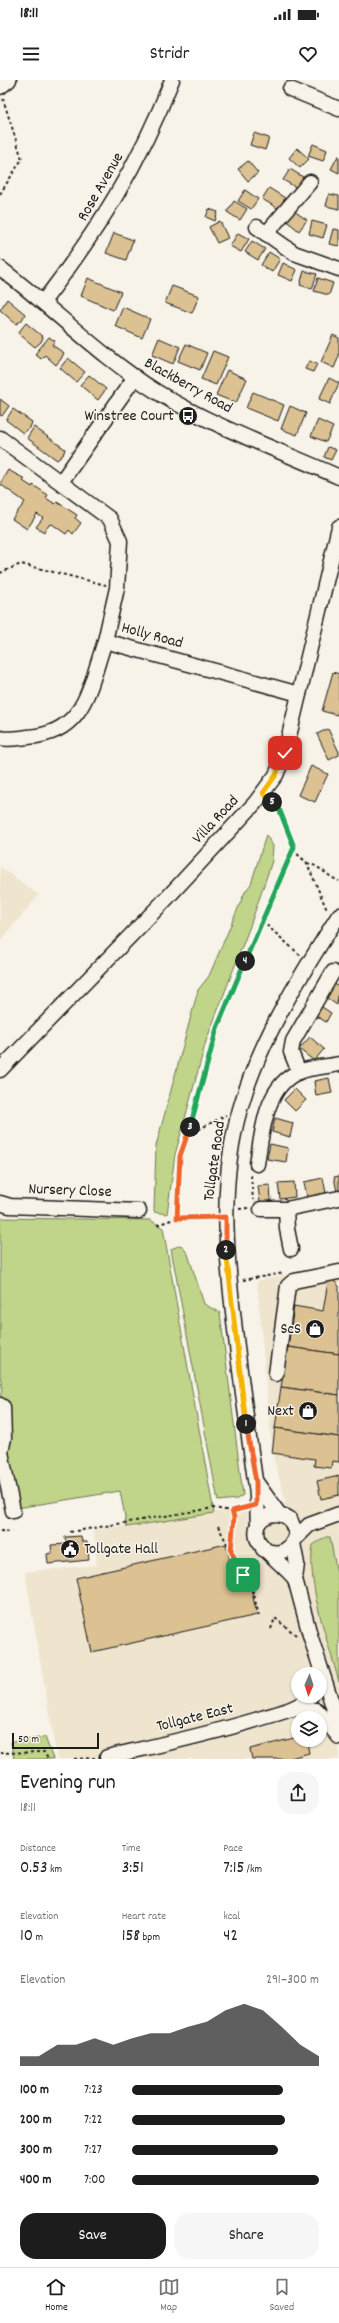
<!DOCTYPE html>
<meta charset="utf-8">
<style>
body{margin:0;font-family:Dekko,sans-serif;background:#f6f6f6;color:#222;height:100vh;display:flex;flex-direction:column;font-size:15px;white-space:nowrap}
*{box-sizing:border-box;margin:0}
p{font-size:13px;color:#767676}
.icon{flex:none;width:22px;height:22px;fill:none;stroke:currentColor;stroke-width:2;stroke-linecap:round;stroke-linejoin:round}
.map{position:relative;height:1679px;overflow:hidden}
.drawer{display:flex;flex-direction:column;background:#fff;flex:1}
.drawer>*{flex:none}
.needle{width:26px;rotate:183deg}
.controls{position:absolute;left:291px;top:1587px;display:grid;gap:8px}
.controls a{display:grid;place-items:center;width:36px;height:36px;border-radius:50%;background:#fff;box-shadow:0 1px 3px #0004;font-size:20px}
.scale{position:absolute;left:12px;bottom:10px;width:87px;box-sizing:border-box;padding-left:4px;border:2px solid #1c1c1c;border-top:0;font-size:11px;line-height:14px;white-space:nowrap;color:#1c1c1c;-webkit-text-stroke:3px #f7f3e8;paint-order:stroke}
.pin{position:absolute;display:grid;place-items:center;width:34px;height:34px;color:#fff;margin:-17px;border-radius:8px;box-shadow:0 2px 6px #0006}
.km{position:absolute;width:20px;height:20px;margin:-10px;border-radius:50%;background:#222;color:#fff;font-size:11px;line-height:20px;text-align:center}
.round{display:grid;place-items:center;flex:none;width:42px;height:42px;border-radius:16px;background:#f6f6f6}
.summary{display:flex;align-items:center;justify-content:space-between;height:68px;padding:0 20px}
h1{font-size:22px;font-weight:600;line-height:30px}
.figures{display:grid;grid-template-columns:repeat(3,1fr);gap:6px;height:68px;padding:4px 20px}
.figures div{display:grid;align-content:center}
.figures b{font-size:17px;font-weight:600}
.figures small{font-size:11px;font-weight:400}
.figures p{font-size:11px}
.chart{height:112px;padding:8px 20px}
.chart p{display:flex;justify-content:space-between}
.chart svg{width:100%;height:72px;margin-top:4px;fill:#1c1c1c;opacity:.7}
.cta{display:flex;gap:8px;margin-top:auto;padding:8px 20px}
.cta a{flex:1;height:46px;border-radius:16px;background:#1c1c1c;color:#fff;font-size:16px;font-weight:600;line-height:46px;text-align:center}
.cta a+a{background:#f6f6f6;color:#222}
ul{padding:0 20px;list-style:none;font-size:13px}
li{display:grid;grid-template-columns:64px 48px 1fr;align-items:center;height:30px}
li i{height:10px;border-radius:5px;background:#1c1c1c}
.status{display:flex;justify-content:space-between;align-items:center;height:28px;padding:0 20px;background:#fff;direction:ltr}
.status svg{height:11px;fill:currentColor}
header{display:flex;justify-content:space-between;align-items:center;height:52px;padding:0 20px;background:#fff;font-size:18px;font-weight:600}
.tab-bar{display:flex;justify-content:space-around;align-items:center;height:56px;border-top:1px solid #e0e0e0;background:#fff;font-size:11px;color:#767676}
.tab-bar a{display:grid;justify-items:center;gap:2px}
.tab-bar .on{color:#1c1c1c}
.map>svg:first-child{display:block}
.built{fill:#efe4ce;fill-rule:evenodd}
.green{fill:#c1d58a;stroke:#6e7853}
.building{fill:#dcc292;stroke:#1c1c1c}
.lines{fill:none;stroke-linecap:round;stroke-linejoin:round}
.minor-casing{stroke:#1c1c1c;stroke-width:17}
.path{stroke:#1c1c1c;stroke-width:2;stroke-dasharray:3 3;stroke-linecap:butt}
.minor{stroke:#f7f3e8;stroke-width:14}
.split-1-casing{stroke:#fff;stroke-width:8}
.split-2-casing{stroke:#fff;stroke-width:8}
.split-3-casing{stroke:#fff;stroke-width:8}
.split-4-casing{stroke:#fff;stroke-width:8}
.split-5-casing{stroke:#fff;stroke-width:8}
.split-6-casing{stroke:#fff;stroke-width:8}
.split-1{stroke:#f0652b;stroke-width:5}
.split-2{stroke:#f5b400;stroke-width:5}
.split-3{stroke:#f0652b;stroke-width:5}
.split-4{stroke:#22a559;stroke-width:5}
.split-5{stroke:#22a559;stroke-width:5}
.split-6{stroke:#f5b400;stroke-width:5}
.labels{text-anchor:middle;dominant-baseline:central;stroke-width:3;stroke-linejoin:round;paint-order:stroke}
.street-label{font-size:16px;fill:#1c1c1c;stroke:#f7f3e8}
.poi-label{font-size:16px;fill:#1c1c1c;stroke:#f7f3e8;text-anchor:end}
</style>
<div class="status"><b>18:11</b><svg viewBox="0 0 49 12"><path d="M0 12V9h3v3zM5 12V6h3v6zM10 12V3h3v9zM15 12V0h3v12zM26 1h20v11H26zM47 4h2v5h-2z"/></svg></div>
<header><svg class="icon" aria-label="menu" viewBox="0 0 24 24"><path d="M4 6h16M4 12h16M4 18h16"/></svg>Stridr<svg class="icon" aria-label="heart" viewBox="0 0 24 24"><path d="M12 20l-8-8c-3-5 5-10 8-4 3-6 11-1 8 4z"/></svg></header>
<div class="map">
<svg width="339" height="1679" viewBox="0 0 339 1679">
<rect width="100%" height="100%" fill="#f7f3e8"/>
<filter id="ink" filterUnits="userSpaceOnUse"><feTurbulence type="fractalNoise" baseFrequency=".025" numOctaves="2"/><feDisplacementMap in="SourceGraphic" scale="8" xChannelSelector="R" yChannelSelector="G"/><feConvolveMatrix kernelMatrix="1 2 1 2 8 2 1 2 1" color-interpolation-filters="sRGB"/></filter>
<g filter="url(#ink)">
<g class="built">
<polygon points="0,787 39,815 0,861"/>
<path d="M 339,1184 L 339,1679 L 57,1679 L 25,1492 L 97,1485 L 94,1450 L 286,1422 L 272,1373 L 257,1201 ZM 298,1594 L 320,1594 L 320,1616 L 298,1616 ZM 298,1638 L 320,1638 L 320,1660 L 298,1660 Z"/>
</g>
<g class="green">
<polygon points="266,755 273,766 272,781 250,846 206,961 175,1075 167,1134 154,1132 156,1066 198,910 209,896 245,812 251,804"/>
<polygon points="0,1138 150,1140 163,1148 214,1433 127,1447 120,1411 17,1428 0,1320 2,1307 0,1295"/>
<polygon points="181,1165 188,1174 204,1224 220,1233 243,1415 237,1419 218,1421 171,1169"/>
<path d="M 326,1457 L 330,1457 L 339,1505 L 339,1602 C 329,1564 306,1504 313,1465 Z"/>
<polygon points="45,1657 53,1679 14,1679 11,1662"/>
</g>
<g class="building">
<polygon points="254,53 269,58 265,70 250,65"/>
<polygon points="313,64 327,70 323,81 308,76"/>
<polygon points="297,68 309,79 300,88 289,78"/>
<polygon points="338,76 339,76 339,93 331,89"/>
<polygon points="248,81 258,93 248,101 238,89"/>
<polygon points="290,89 303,97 297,108 283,100"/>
<polygon points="269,108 285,118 279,129 262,119"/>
<polygon points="245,110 258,119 251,129 238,121"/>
<polygon points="329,114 339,116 339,129 326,126"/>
<polygon points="234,121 247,129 240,140 227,132"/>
<polygon points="209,129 218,132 215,141 206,137"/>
<polygon points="294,131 307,140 299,151 287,141"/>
<polygon points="220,141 228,158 217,163 209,147"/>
<polygon points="312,141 327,145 323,158 309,154"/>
<polygon points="333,149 339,150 339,166 329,164"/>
<polygon points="114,153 133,160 126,180 106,173"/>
<polygon points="238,153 249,159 241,172 230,166"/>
<polygon points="252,161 265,169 258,180 245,172"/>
<polygon points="269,172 280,179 272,192 261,185"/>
<polygon points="283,183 297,190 292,201 278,195"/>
<polygon points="304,191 317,194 312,209 300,205"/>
<polygon points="88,198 121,212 113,230 81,216"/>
<polygon points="318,198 333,203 329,215 314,211"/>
<polygon points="172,206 199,216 192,233 165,223"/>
<polygon points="7,219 25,234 22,240 16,244 0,230"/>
<polygon points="123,227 150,239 142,258 115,246"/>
<polygon points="26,243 43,257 41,262 35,267 18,253"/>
<polygon points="333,255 339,258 339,276 334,288 321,282"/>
<polygon points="49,257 55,261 52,265 64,273 61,279 56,285 45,275 41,279 35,274"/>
<polygon points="159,258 180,267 173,284 152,275"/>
<polygon points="186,264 207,273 200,290 178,281"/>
<polygon points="213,271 228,277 216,305 201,299"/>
<polygon points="68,278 85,292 76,302 60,288"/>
<polygon points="309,281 317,284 313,292 305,289"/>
<polygon points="227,290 247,299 236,323 216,315"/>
<polygon points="89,295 106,309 98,320 80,305"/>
<polygon points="329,298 339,303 330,324 319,319"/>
<polygon points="253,312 284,325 278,341 246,328"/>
<polygon points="0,319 9,326 2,336 0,335"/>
<polygon points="290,326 306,333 297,355 281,349"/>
<polygon points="13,329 32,342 30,348 23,353 6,340"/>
<polygon points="318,340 333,347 326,362 311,356"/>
<polygon points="34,347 65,369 63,375 57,380 27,358"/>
<polygon points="328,367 336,370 331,380 324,377"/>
<polygon points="8,390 25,399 23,401 32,407 33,405 48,415 46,418 55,424 57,422 77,435 75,438 81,443 73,454 69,450 66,454 52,444 49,445 44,452 36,447 43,438 37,434 27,449 12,439 25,422 0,404"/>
<polygon points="333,592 339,594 339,627 337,635 322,631"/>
<polygon points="328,649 339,672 339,675 329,680 317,654"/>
<polygon points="311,686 328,694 315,722 298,715"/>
<polygon points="333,903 339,907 337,925 324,916"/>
<polygon points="319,925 331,933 326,942 313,934"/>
<polygon points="310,957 324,969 314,981 299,969"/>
<polygon points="329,998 332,1013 316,1016 314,1001"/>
<polygon points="295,1009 306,1020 295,1031 284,1020"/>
<polygon points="275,1038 293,1043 290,1057 272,1052"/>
<polygon points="270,1064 288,1068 286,1082 267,1079"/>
<polygon points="339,1096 339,1111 337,1112 334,1097"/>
<polygon points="323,1098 326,1113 307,1117 304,1102"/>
<polygon points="294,1102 295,1117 280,1119 278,1103"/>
<polygon points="270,1105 271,1121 260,1122 258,1106"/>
<polygon points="329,1196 339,1206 339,1274 288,1267 294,1226 323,1231"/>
<polygon points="288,1267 339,1274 339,1315 281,1307 284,1290 281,1278 286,1278"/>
<polygon points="281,1307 339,1315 339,1357 275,1348"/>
<polygon points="275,1348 339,1357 339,1382 332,1381 331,1388 314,1386 315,1379 272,1373"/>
<polygon points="339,1396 339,1415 321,1419 317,1401"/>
<polygon points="81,1456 82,1462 87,1462 89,1480 48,1484 47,1474 52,1473 51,1465 66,1464 65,1457"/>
<polygon points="226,1464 234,1498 248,1495 257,1535 92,1572 76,1498"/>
<polygon points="298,1657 298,1660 312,1661 312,1664 308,1668 309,1673 287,1679 252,1679 250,1669"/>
</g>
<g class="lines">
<defs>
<g id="minor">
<polyline points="0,7 9,0"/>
<polyline points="290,9 339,29"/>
<polyline points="257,147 294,173 339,189"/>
<polyline points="266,154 310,102"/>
<path d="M 0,188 C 53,228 101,277 157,312 C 214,347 279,370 339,397"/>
<path d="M 43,222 C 98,150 139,85 172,0"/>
<polyline points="0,358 110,439 120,461 117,508 105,561 299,614"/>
<polyline points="61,402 135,297"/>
<path d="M 0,658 C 8,660 19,658 28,657 C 86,653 89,607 105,561"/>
<polyline points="0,990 168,817 255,723 276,695 285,673 339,447"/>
<polyline points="299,992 291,972 293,961 333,892"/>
<path d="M 257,1084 C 262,1054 265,1005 299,992 C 311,987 326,987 339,984"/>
<polyline points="0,1123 10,1126 139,1131"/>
<polyline points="261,1129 286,1129 339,1118"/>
<polyline points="286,1129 287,1149 291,1169"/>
<polyline points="276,1294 288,1206 294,1201 339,1192"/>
<polyline points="0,1325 3,1327 4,1358 1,1372 13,1431"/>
<polyline points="256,1402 279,1434"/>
<path d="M 258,1444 C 257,1430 258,1414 255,1400 C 247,1344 239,1288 233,1232 C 225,1163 221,1096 240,1029 C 260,959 300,896 339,835"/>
<polyline points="295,1459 309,1445 339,1434"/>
<polyline points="293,1463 297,1484 295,1499 310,1555 339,1645"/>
<path d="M 263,1469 C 278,1477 293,1471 296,1453 L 290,1439 C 275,1428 252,1437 257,1458 C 259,1467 287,1488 295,1499"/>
<polyline points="292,1629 317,1630 339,1657"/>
<path d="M 107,1677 C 159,1665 211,1654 262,1638 C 278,1633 299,1629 311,1616"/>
</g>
</defs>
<use href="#minor" class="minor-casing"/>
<g class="path">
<polyline points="0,114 22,79 3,19"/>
<polyline points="0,493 21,484 106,505"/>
<path d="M 271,721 C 274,724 278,727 280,731 C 290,747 288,772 306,781 L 327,830"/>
<path d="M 307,783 C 320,786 327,796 339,801"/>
<polyline points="262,841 300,875"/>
<polyline points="188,1055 226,1035"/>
<polyline points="251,1095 253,1120"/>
<polyline points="239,1129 248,1128"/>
<polyline points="177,1138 180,1076 188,1055 217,948 294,767"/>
<polyline points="157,1145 177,1138 214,1137"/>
<polyline points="243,1200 284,1193"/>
<polyline points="218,1446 243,1495 248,1493 259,1536"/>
<polyline points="0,1451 12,1452"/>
<polyline points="70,1452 213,1428 231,1431 245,1427"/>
<polyline points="231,1469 234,1437 231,1431"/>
<polyline points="271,1549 275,1538 296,1555"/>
<polyline points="0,1673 44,1672 48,1679"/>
<polyline points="74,1679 96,1678"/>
</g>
<use href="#minor" class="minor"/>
</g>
</g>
<g class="lines" filter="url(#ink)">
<defs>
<polyline id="split-1" points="243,1495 231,1471 234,1437 232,1431 256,1425 256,1402 246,1344"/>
<polyline id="split-2" points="226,1170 246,1344"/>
<polyline id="split-3" points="190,1047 180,1076 177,1138 226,1137 226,1170"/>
<polyline id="split-4" points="190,1047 217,948 245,881"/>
<polyline id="split-5" points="245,881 294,767 280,731 272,722"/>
<polyline id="split-6" points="272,722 263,713 276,695 285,673"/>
</defs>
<use href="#split-1" class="split-1-casing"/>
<use href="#split-2" class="split-2-casing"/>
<use href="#split-3" class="split-3-casing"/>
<use href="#split-4" class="split-4-casing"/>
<use href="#split-5" class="split-5-casing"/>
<use href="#split-6" class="split-6-casing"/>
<use href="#split-1" class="split-1"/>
<use href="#split-2" class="split-2"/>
<use href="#split-3" class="split-3"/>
<use href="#split-4" class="split-4"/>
<use href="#split-5" class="split-5"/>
<use href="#split-6" class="split-6"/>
</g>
<defs>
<symbol id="bus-disc" viewBox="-11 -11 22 22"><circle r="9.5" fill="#1c1c1c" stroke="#f7f3e8"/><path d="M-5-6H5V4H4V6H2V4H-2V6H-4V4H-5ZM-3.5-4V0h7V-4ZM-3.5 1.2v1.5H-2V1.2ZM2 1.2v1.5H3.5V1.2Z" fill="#fff"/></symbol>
<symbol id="shop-disc" viewBox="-11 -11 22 22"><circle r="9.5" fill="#1c1c1c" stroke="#f7f3e8"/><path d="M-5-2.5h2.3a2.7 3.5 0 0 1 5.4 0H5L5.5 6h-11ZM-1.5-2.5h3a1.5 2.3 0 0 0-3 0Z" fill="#fff"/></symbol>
<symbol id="civic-disc" viewBox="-11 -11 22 22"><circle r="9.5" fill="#1c1c1c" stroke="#f7f3e8"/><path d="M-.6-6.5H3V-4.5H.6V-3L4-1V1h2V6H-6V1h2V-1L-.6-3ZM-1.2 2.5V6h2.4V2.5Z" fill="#fff"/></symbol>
</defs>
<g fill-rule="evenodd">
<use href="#bus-disc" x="177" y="325" width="22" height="22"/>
<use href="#shop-disc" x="304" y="1238" width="22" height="22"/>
<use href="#shop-disc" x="297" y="1320" width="22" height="22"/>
<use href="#civic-disc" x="59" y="1458" width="22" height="22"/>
</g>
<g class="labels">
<g class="street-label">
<text transform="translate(101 107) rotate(-60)">Rose Avenue</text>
<text transform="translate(188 306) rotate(29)">Blackberry Road</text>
<text transform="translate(152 556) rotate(15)">Holly Road</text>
<text transform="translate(216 740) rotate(-47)">Villa Road</text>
<text transform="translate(215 1081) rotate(-82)">Tollgate Road</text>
<text transform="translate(70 1111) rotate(2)">Nursery Close</text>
<text transform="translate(195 1638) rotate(-14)">Tollgate East</text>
</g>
<g class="poi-label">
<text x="174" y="336">Winstree Court</text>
<text x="301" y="1249">ScS</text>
<text x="294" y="1331">Next</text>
<text x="84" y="1469" text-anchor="start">Tollgate Hall</text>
</g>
</g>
</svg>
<div class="controls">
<a><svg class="needle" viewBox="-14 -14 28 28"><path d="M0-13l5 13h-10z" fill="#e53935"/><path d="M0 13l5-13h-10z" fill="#767676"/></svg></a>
<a><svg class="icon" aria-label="layers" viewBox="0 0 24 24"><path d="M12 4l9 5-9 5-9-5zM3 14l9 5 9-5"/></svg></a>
</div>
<div class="scale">50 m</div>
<div class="pin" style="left:243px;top:1495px;background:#1e9e55"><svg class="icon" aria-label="arrive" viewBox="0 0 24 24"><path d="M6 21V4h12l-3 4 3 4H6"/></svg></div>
<div class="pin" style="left:285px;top:673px;background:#d93025"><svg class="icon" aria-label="check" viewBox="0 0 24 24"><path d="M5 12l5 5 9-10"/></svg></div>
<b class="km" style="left:246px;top:1344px">1</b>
<b class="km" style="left:226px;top:1170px">2</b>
<b class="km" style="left:190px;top:1047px">3</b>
<b class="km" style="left:245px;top:881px">4</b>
<b class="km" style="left:272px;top:722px">5</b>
</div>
<section class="drawer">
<div class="summary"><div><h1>Evening run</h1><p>18:11</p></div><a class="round"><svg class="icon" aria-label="share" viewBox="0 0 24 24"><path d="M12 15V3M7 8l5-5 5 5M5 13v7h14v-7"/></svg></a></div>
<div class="figures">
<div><p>Distance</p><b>0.53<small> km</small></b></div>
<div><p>Time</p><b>3:51</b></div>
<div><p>Pace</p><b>7:15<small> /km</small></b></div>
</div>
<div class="figures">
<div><p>Elevation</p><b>10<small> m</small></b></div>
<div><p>Heart rate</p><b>158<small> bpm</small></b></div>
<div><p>kcal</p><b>42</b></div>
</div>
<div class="chart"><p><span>Elevation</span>291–300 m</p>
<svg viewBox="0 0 160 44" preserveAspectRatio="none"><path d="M0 44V38L10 38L20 31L30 31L40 27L50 31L60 27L70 24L80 24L90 20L100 17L110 10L120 6L130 10L140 20L150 31L160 38V44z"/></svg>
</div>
<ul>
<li><b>100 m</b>7:23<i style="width:81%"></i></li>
<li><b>200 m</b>7:22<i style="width:82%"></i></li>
<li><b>300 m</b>7:27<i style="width:78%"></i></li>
<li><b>400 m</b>7:00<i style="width:100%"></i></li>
</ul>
<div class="cta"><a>Save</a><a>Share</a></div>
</section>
<nav class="tab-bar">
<a class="on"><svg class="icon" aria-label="home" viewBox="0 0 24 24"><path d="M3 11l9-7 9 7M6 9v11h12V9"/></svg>Home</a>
<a><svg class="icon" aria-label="map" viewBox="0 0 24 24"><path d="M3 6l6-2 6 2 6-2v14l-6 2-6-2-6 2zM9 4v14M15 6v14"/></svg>Map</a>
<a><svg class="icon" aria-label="saved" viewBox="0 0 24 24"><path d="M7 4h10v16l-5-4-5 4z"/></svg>Saved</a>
</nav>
